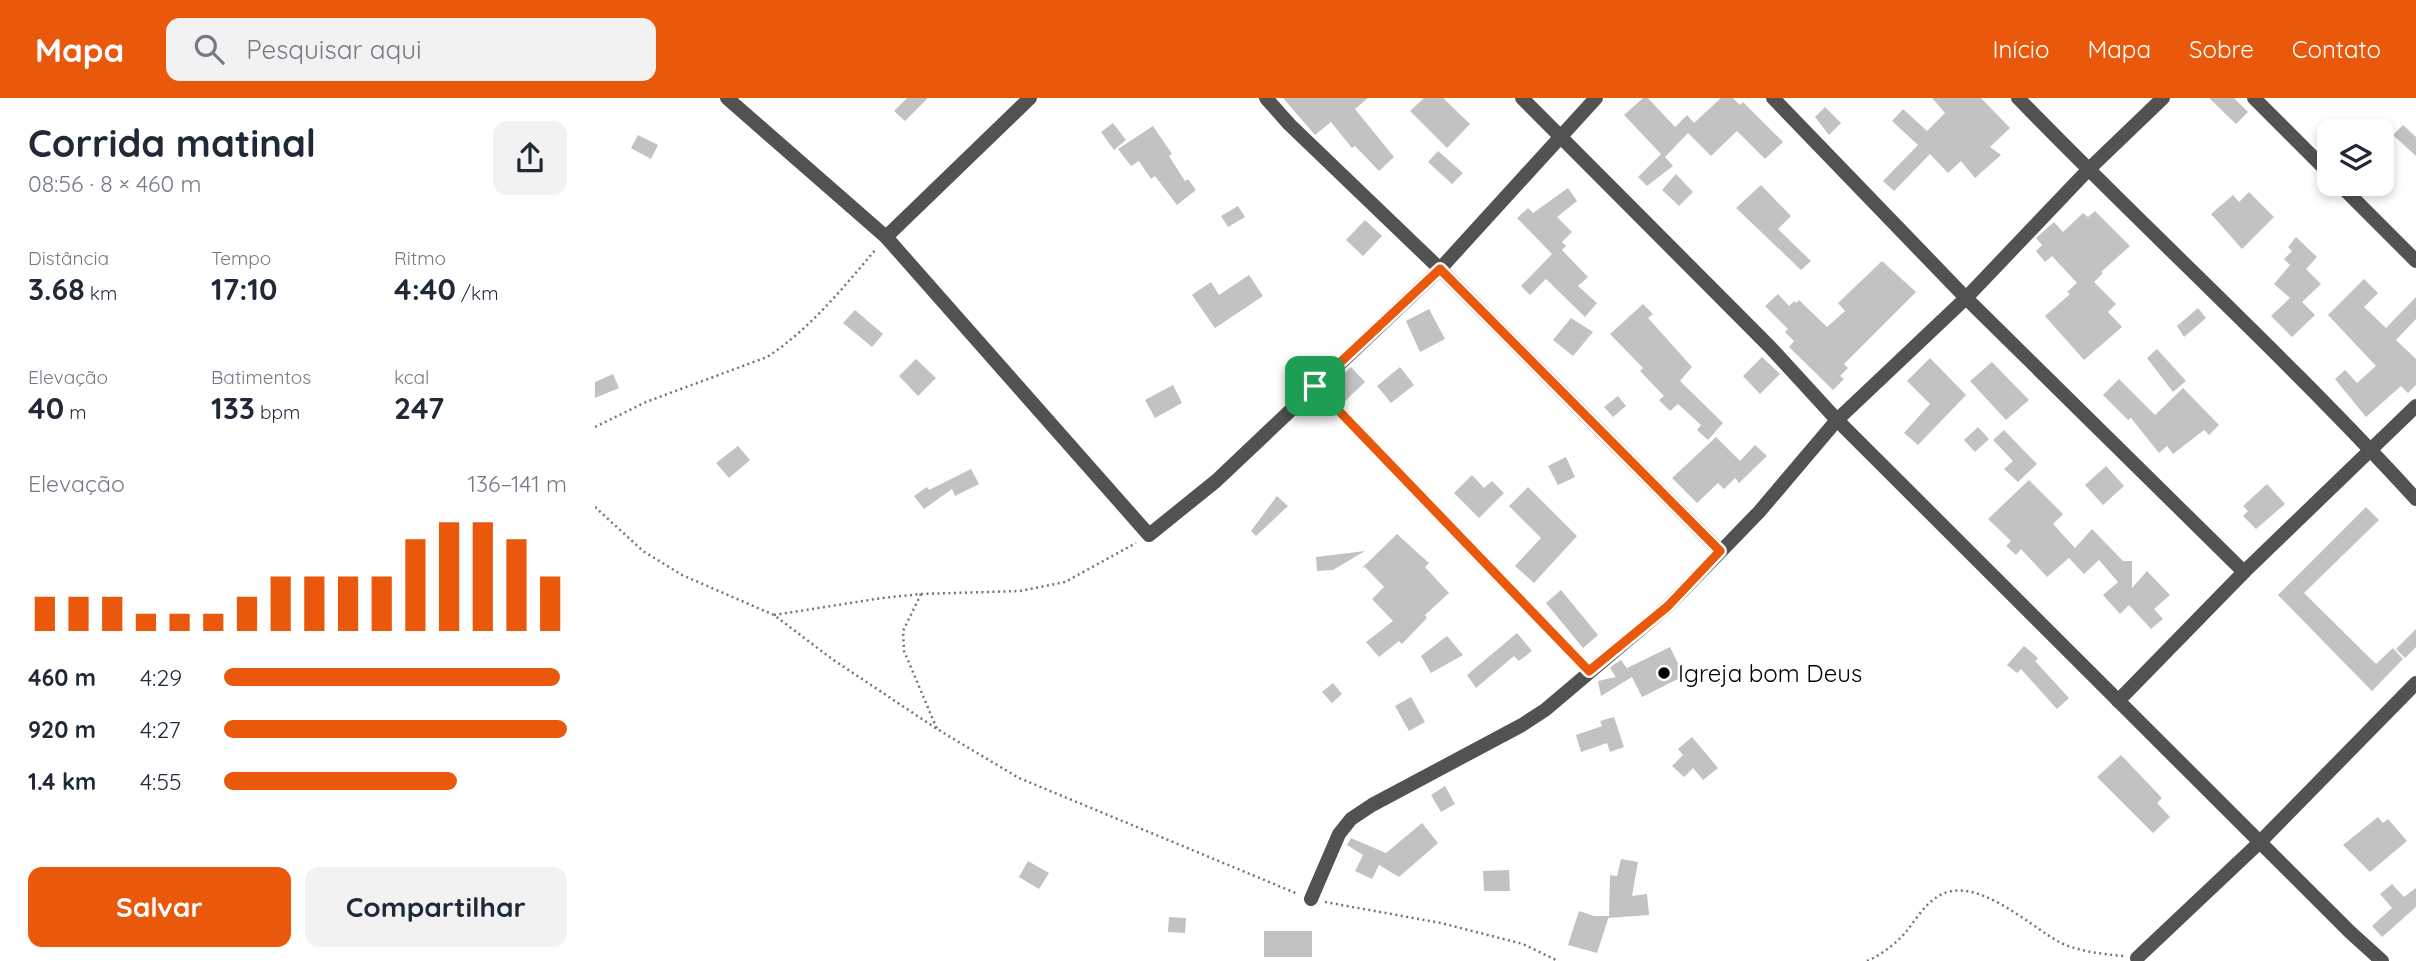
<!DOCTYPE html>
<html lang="pt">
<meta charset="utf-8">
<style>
body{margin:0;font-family:Quicksand,sans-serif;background:#f2f2f3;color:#1f2937;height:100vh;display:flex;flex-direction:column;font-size:26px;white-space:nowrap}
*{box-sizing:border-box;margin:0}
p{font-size:23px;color:#747a83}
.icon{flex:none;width:38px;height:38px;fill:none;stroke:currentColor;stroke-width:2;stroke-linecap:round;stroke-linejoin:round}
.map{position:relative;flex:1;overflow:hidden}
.details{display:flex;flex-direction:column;background:#fff;width:595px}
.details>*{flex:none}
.tools{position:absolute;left:1722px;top:21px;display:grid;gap:14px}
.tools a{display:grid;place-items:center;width:77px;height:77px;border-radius:14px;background:#fff;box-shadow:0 4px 10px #0003;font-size:35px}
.pin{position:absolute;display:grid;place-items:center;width:60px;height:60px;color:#fff;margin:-30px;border-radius:14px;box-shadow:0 4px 10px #0006}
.round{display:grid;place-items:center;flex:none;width:74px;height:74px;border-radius:14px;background:#f2f2f3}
.headline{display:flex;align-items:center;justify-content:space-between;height:119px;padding:0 28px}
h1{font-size:38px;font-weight:800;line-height:52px}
.figures{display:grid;grid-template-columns:repeat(3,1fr);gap:10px;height:119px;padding:7px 28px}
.figures div{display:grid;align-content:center}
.figures b{font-size:30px;font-weight:800}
.figures small{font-size:19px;font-weight:400}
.figures p{font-size:19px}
.chart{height:196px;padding:14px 28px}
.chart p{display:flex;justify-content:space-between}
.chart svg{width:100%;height:126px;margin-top:7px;stroke:#ea580c;stroke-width:6}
.primary-button{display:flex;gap:14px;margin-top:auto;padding:14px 28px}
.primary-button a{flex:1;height:80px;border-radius:14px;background:#ea580c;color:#fff;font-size:28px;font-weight:800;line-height:80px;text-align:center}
.primary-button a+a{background:#f2f2f3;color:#1f2937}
ul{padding:0 28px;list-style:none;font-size:23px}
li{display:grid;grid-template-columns:112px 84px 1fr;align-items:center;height:52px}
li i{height:18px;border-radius:9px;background:#ea580c}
header{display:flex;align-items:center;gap:42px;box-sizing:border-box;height:98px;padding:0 35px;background:#ea580c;color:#fff}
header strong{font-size:33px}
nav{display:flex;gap:38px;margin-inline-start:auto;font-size:24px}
.search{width:490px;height:63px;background:#f2f2f3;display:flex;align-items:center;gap:18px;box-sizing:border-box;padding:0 24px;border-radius:14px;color:#747a83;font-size:26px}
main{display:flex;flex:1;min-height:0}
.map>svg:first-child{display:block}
.building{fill:#c2c2c2}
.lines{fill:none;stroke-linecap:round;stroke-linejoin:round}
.path{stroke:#747474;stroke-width:2.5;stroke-dasharray:2 3.5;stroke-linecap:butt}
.service{stroke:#525252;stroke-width:9}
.minor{stroke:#525252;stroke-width:14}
.route-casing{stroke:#fff;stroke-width:14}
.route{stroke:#ea580c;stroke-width:9}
.poi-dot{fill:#000;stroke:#fff;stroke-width:2.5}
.labels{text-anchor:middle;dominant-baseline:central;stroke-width:5;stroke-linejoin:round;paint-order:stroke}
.poi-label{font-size:24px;fill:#000;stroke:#fff;text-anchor:start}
</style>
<header>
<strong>Mapa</strong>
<div class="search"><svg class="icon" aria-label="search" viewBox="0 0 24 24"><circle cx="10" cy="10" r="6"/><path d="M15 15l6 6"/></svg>Pesquisar aqui</div>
<nav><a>Início</a><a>Mapa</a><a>Sobre</a><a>Contato</a></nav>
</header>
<main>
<section class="details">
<div class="headline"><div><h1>Corrida matinal</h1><p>08:56 · 8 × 460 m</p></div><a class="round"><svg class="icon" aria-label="share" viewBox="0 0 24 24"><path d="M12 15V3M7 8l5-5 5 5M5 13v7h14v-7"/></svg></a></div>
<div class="figures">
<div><p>Distância</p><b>3.68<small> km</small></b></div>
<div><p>Tempo</p><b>17:10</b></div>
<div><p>Ritmo</p><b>4:40<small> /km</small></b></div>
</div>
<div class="figures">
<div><p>Elevação</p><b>40<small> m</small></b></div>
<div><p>Batimentos</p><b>133<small> bpm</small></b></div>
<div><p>kcal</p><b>247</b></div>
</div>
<div class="chart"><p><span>Elevação</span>136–141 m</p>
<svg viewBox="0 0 160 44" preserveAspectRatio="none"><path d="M5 44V32M15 44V32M25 44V32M35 44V38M45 44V38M55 44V38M65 44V32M75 44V25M85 44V25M95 44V25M105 44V25M115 44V12M125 44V6M135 44V6M145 44V12M155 44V25"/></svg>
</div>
<ul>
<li><b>460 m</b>4:29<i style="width:98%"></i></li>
<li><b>920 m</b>4:27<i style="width:100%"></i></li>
<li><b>1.4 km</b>4:55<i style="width:68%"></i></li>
</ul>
<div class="primary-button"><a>Salvar</a><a>Compartilhar</a></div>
</section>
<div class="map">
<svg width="1821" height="863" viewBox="0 0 1821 863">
<rect width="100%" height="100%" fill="#fff"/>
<g class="building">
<polygon points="312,0 333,0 310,23 299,13"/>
<polygon points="688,0 773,0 760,11 799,59 784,73 760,48 757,50 736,24 720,37"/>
<polygon points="829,0 848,0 875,26 852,50 815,13"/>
<polygon points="1048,0 1053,0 1080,29 1092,17 1099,25 1126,0 1138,0 1145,7 1148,4 1188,44 1170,61 1142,33 1116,58 1093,35 1070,59 1078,68 1052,88 1043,79 1066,56 1029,17"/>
<polygon points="1337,0 1386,0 1415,30 1395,49 1406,57 1380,80 1366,63 1353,75 1335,56 1299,93 1288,83 1323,47 1297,23 1308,11 1332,33 1350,15"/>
<polygon points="1614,0 1639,0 1653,14 1641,26"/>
<polygon points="1230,9 1246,25 1234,37 1220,19"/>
<polygon points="518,25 531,42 519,52 506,34"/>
<polygon points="1808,27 1821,39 1821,58 1798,37"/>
<polygon points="558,28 577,56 574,58 590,83 593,81 601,92 582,107 560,78 556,81 544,63 536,68 523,51"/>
<polygon points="43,37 63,47 56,61 36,50"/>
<polygon points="843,53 868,75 857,86 833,64"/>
<polygon points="1081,76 1098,94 1084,108 1067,92"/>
<polygon points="1166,87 1196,118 1183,131 1216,163 1206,172 1141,110"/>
<polygon points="973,90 982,103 962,119 977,134 967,144 971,148 967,152 993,179 983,188 1002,205 990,219 951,181 935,197 926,188 957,156 922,120 933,110 938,115"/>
<polygon points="1654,94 1679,119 1647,151 1616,116 1638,97 1644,104"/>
<polygon points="643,108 650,119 633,129 626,118"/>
<polygon points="1500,113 1535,148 1506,174 1508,175 1499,184 1521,206 1513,214 1527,229 1489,262 1450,218 1475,196 1472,194 1482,185 1457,158 1450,164 1441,153 1447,147 1441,140 1459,124 1468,134 1488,115 1493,119"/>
<polygon points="770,122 787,138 768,158 751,142"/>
<polygon points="1701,139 1722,159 1711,171 1726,186 1707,204 1720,217 1697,239 1676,218 1695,200 1679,186 1695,167 1689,161 1697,153 1693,149"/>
<polygon points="1287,163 1321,194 1249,266 1253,270 1245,278 1249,281 1238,292 1194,249 1199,243 1190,234 1193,231 1170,208 1183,196 1194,208 1199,203 1201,205 1204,202 1232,229 1250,213 1243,205"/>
<polygon points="654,177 668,198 620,230 597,197 616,184 624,197"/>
<polygon points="1769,181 1783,195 1769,209 1791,230 1821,199 1821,221 1801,242 1821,261 1821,287 1813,295 1806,288 1771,319 1740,281 1750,272 1762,285 1781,268 1733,217"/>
<polygon points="1048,206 1058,216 1053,220 1097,269 1085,283 1128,325 1113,342 1102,332 1106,327 1083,306 1075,313 1064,302 1069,298 1045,273 1048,270 1015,236"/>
<polygon points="1603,210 1611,220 1589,239 1582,228"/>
<polygon points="834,211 850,241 825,254 811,223"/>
<polygon points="260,212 288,236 277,249 248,225"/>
<polygon points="976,220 998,234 978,258 958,242"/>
<polygon points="1562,251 1591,283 1578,294 1552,260"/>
<polygon points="1167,259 1185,276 1165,296 1148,278"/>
<polygon points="1335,260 1371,297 1323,347 1309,335 1335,306 1312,283"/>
<polygon points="321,261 341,280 323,298 304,278"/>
<polygon points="1397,264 1434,302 1411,322 1375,283"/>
<polygon points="756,269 770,284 750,303 736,287"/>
<polygon points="805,269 819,287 796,305 782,288"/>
<polygon points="18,276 24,290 0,300 0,284"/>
<polygon points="1524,281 1560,317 1588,290 1624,327 1614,337 1609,332 1578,356 1572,348 1564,355 1536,320 1533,322 1508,297"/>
<polygon points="578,287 587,305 560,320 550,302"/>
<polygon points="1023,298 1031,308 1018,319 1009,309"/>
<polygon points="1383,329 1394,341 1380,354 1369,342"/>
<polygon points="1409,332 1442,366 1423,384 1409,371 1418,363 1398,342"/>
<polygon points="1121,339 1145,363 1160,347 1172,358 1144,385 1140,380 1129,391 1123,385 1102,405 1077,380"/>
<polygon points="143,348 155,362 134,380 121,365"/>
<polygon points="971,359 980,379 963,387 953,368"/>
<polygon points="1511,368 1529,388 1508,407 1490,387"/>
<polygon points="376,371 384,386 360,398 357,391 329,411 319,398 332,389 334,392"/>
<polygon points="877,377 889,390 897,383 909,395 884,420 859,395"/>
<polygon points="1434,382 1468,416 1458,426 1480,450 1497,431 1528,463 1537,463 1537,490 1552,473 1575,497 1559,511 1568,521 1556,531 1534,507 1525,516 1508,497 1523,484 1504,462 1489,476 1474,460 1452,479 1426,451 1421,457 1411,448 1416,443 1393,421"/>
<polygon points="1672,386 1690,406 1661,431 1648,418 1653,413 1648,408"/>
<polygon points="933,389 982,438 939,485 920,468 946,440 914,408"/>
<polygon points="682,398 693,408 661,438 656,433"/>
<polygon points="1771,409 1784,422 1709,495 1781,566 1798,550 1808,561 1777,593 1683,497"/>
<polygon points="802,436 834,465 830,469 854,495 830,517 832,520 807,546 804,543 784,559 771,544 798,523 777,501 789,489 770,469 767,470"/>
<polygon points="770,453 738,472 722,473 721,459"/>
<polygon points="966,492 1003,537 988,550 951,505"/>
<polygon points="1821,531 1821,549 1810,560 1801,551"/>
<polygon points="922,535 937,553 924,563 919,558 881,590 872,577"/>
<polygon points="852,538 868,557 836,575 826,558"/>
<polygon points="1429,548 1443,560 1440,563 1474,600 1462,611 1426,571 1422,575 1412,567"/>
<polygon points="1075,549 1089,578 1047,599 1037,579 1006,598 1003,583 1021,579 1015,570 1018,567 1026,562 1036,576 1032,570"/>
<polygon points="738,585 747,596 737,605 727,594"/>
<polygon points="816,599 830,624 814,633 800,608"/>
<polygon points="1019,619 1029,649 1015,654 1012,645 986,654 981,637 1007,628 1005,623"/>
<polygon points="1097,639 1123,670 1108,682 1098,670 1089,679 1077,668 1088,657 1083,651"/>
<polygon points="1526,657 1567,700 1562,705 1575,719 1558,735 1502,679"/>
<polygon points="850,688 860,706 846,714 836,697"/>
<polygon points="1783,719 1788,725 1793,721 1812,743 1775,774 1748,747"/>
<polygon points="827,725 843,745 804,779 784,767 777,781 760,773 768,757 752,747 756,740 791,755"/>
<polygon points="1026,761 1043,764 1037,798 1052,796 1054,817 1013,820 1014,818 1002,855 973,847 984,813 999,818 1014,818 1015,777 1022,778"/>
<polygon points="433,763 454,775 444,791 424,779"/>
<polygon points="914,772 915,793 889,793 888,773"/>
<polygon points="1797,786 1809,799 1821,790 1821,809 1787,839 1777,828 1797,810 1785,796"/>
<polygon points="574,819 591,820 590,835 573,834"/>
<rect x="669" y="833" width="48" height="26"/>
</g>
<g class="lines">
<g class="path">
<path d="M 0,329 L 51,304 L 172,259 C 215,231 248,190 281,151"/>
<polyline points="0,409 48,453 87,477 179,517 237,561 342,631 424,680 703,796"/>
<polyline points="326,496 308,533 309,553 342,631"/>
<polyline points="179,517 287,500 326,496 425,493 470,484 541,445"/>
<polyline points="730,804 846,825 928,846 963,863"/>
<path d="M 1272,863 C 1286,857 1299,847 1310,835 C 1320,823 1329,807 1342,799 C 1379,774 1434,828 1466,845 C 1486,854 1507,856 1529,858"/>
</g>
<polyline class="service" points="720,288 994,573"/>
<g class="minor">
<polyline points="132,0 291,139 554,437 621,383 845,171 1001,0"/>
<polyline points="671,0 694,26 845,171 1125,453"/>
<polyline points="927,0 1175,249 1242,322 1755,834 1787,863"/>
<polyline points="1178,0 1371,200 1649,474"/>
<path d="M 1423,0 C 1554,135 1694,262 1821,401"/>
<polyline points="1659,0 1734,75"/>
<polyline points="1744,86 1821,163"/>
<polyline points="291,139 435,0"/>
<polyline points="1523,603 1649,474 1821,308"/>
<polyline points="716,801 744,736 756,721 777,707 927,627 950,612 1073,508 1164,414 1242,322 1371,200 1493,72 1568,0"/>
<polyline points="1542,860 1666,743 1821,585"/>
</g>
</g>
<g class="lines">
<defs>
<polygon id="route" points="845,171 1125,453 1073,508 994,573 720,288"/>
</defs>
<use href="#route" class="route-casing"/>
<use href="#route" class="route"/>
</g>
<circle class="poi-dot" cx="1069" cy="575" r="7"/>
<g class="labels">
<g class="poi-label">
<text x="1083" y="575">Igreja bom Deus</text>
</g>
</g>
</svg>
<div class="tools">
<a><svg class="icon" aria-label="layers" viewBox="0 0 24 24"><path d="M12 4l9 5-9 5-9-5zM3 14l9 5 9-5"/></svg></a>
</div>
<div class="pin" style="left:720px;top:288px;background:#1e9e55"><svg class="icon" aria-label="arrive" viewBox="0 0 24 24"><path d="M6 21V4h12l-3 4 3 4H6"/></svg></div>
</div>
</main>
